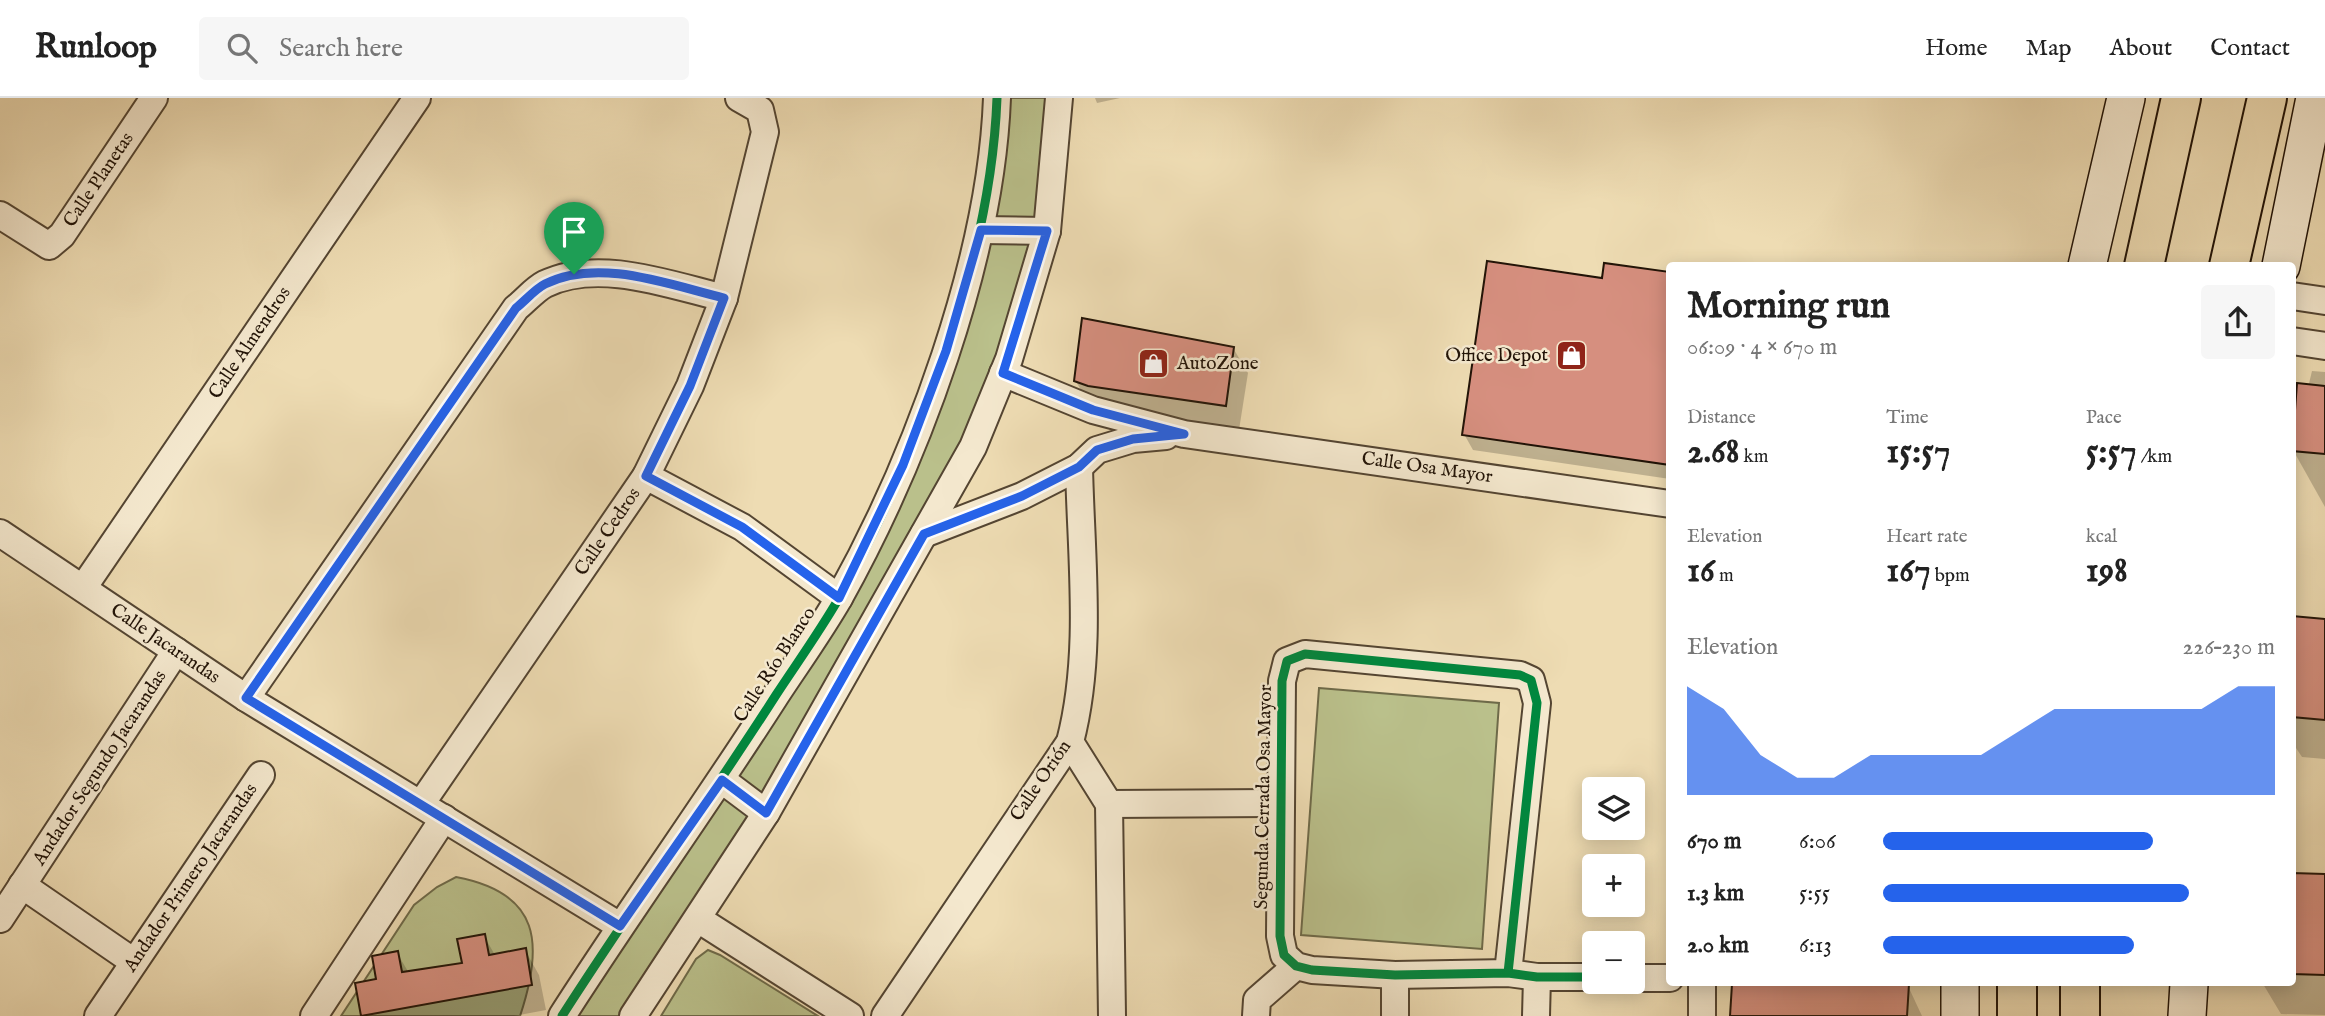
<!DOCTYPE html>
<meta charset="utf-8">
<style>
body{margin:0;font-family:"IM FELL English",serif;background:#f6f6f6;color:#222;height:100vh;display:flex;flex-direction:column;font-size:26px;white-space:nowrap}
*{box-sizing:border-box;margin:0}
p{font-size:23px;color:#767676}
.icon{flex:none;width:38px;height:38px;fill:none;stroke:currentColor;stroke-width:2;stroke-linecap:round;stroke-linejoin:round}
.map{position:relative;flex:1;overflow:hidden}
.details{position:absolute;left:1666px;top:164px;width:630px;height:724px;display:flex;flex-direction:column;background:#fff;border-radius:7px;box-shadow:0 4px 18px #0003}
.details>*{flex:none}
.tools{position:absolute;left:1582px;top:679px;display:grid;gap:14px}
.tools a{display:grid;place-items:center;width:63px;height:63px;border-radius:7px;background:#fff;box-shadow:0 4px 18px #0003;font-size:35px}
.pin{position:absolute;display:grid;place-items:center;width:60px;height:60px;color:#fff;margin:-72px -30px;border-radius:50% 50% 50% 0;rotate:-45deg;box-shadow:0 0 7px #0007}
.pin .icon{rotate:45deg}
.round{display:grid;place-items:center;flex:none;width:74px;height:74px;border-radius:7px;background:#f6f6f6}
.overview{display:flex;align-items:center;justify-content:space-between;height:119px;padding:0 21px}
h1{font-size:38px;font-weight:700;line-height:52px}
.stats{display:grid;grid-template-columns:repeat(3,1fr);gap:10px;height:119px;padding:7px 21px}
.stats div{display:grid;align-content:center}
.stats b{font-size:35px;font-weight:700}
.stats small{font-size:19px;font-weight:400}
.stats p{font-size:19px}
.chart{height:196px;padding:14px 21px}
.chart p{display:flex;justify-content:space-between}
.chart svg{width:100%;height:126px;margin-top:7px;fill:#2563eb;opacity:.7}
ul{padding:0 21px;list-style:none;font-size:23px}
li{display:grid;grid-template-columns:112px 84px 1fr;align-items:center;height:52px}
li i{height:18px;border-radius:9px;background:#2563eb}
header{display:flex;align-items:center;gap:42px;box-sizing:border-box;height:98px;padding:0 35px;background:#fff;border-bottom:2px solid #e0e0e0}
header strong{font-size:33px}
nav{display:flex;gap:38px;margin-inline-start:auto;font-size:24px}
.search{width:490px;height:63px;background:#f6f6f6;display:flex;align-items:center;gap:18px;box-sizing:border-box;padding:0 24px;border-radius:7px;color:#767676;font-size:26px}
.map>svg:first-child{display:block}
.green{fill:#bac08b;stroke:#6e6a49;stroke-width:2}
.shadow{fill:#0003}
.building{fill:#d68f7f;stroke:#211307;stroke-width:2}
.lines{fill:none;stroke-linecap:round;stroke-linejoin:round}
.street-casing{stroke:#544532;stroke-width:30}
.secondary-casing{stroke:#211307;stroke-width:40}
.primary-casing{stroke:#211307;stroke-width:42}
.street{stroke:#f4e8ce;stroke-width:26}
.secondary{stroke:#f4e8ce;stroke-width:37}
.primary{stroke:#eedcb3;stroke-width:38}
.cycleway-casing{stroke:#f4e8ce;stroke-width:13}
.cycleway{stroke:#00873e;stroke-width:9}
.route-casing{stroke:#fff;stroke-width:14}
.route{stroke:#2563eb;stroke-width:9}
.labels{text-anchor:middle;dominant-baseline:central;stroke-width:5;stroke-linejoin:round;paint-order:stroke}
.street-label{font-size:19px;fill:#211307;stroke:#f4e8ce}
.poi-label{font-size:19px;fill:#211307;stroke:#f4e8ce;text-anchor:end}
</style>
<header>
<strong>Runloop</strong>
<div class="search"><svg class="icon" aria-label="search" viewBox="0 0 24 24"><circle cx="10" cy="10" r="6"/><path d="M15 15l6 6"/></svg>Search here</div>
<nav><a>Home</a><a>Map</a><a>About</a><a>Contact</a></nav>
</header>
<div class="map">
<svg width="2325" height="918" viewBox="0 0 2325 918">
<rect width="100%" height="100%" fill="#eedcb3"/>
<filter id="stains"><feTurbulence type="fractalNoise" baseFrequency=".00286" numOctaves="4"/><feColorMatrix values="0 0 0 0 .2 0 0 0 0 .09 0 0 0 0 .02 0 0 0 .5 -.17"/></filter>
<radialGradient id="worn" r=".72"><stop offset=".6" stop-color="#630" stop-opacity="0"/><stop offset="1" stop-color="#630" stop-opacity=".3"/></radialGradient>
<g class="green">
<polygon points="1007,0 1047,0 1036,122 998,259 963,344 763,699 619,918 575,918 738,679 956,256 990,144"/>
<polygon points="1319,590 1499,605 1482,851 1301,837"/>
<path d="M 456,779 C 541,795 544,846 520,918 L 341,918 L 414,807 L 437,789 Z"/>
<polygon points="708,852 720,857 818,918 661,918 696,861"/>
</g>
<g class="shadow">
<polygon points="1095,0 1120,0 1097,5"/>
<polygon points="1670,176 1670,381 1473,352 1464,336 1603,182"/>
<polygon points="1233,250 1248,275 1239,332 1090,307 1075,282"/>
<polygon points="2312,273 2325,274 2325,409 2293,352"/>
<polygon points="2292,520 2325,523 2325,661 2302,659 2292,644"/>
<polygon points="2292,776 2325,778 2325,917 2281,916 2263,886 2292,886"/>
<polygon points="484,838 495,857 525,852 539,877 546,912 514,918 363,918 357,887 378,883 397,855 409,875 464,866"/>
<polygon points="1734,886 1903,886 1908,888 1922,918 1732,918"/>
</g>
<g class="building">
<polygon points="1487,163 1602,180 1604,165 1670,174 1670,367 1462,337"/>
<polygon points="1082,220 1234,249 1226,308 1088,288 1074,283"/>
<polygon points="2297,285 2325,288 2325,356 2292,353"/>
<polygon points="2292,518 2325,521 2325,622 2292,619"/>
<polygon points="2292,775 2325,776 2325,877 2292,876"/>
<polygon points="485,836 489,857 526,850 532,887 361,918 355,885 376,881 372,858 398,853 402,874 462,865 457,841"/>
<polygon points="1732,886 1909,886 1907,918 1730,918"/>
</g>
<g class="lines">
<defs>
<g id="street">
<polyline points="0,117 49,148 62,137 154,0"/>
<polyline points="981,132 1047,133"/>
<polyline points="2292,198 2325,203"/>
<polyline points="2292,243 2325,248"/>
<polyline points="1003,275 1093,312 1184,336 1670,406"/>
<polyline points="646,378 742,429 839,500"/>
<polyline points="0,435 246,600 620,828"/>
<polyline points="924,436 1022,398 1079,369 1097,352 1133,341 1166,338"/>
<polyline points="83,490 417,0"/>
<path d="M 246,600 L 516,210 C 525,203 535,191 545,186 C 599,160 670,187 724,200"/>
<polyline points="1070,644 1109,706 1112,918"/>
<polyline points="722,682 766,715"/>
<polyline points="421,706 646,378 690,288 724,200 765,34 760,12 739,0"/>
<polyline points="1109,706 1280,705"/>
<polyline points="22,787 134,864"/>
<polyline points="0,821 176,553"/>
<polyline points="698,821 850,918"/>
<polyline points="1508,875 1537,605 1531,582 1520,577 1305,556 1287,563 1282,583 1280,838 1284,857 1296,868 1312,872 1395,877 1508,875 1537,879 1594,879"/>
<polyline points="1633,880 1670,880"/>
<polyline points="98,918 261,677"/>
<polyline points="314,918 444,720"/>
<path d="M 562,918 C 631,810 707,705 776,597 C 797,565 820,533 839,500 C 917,360 991,161 997,0"/>
<polyline points="633,918 766,715 973,349 1009,261 1047,133 1059,0"/>
<path d="M 885,918 L 1070,644 C 1093,556 1081,460 1079,369"/>
<polyline points="1256,918 1257,902 1296,868"/>
<polyline points="1395,918 1395,877"/>
<polyline points="1536,918 1537,879"/>
<polyline points="1702,918 1702,886"/>
</g>
<g id="secondary">
<polyline points="2087,168 2126,0"/>
<polyline points="2281,168 2315,0"/>
<polyline points="1960,886 1960,918"/>
<polyline points="2187,918 2189,886"/>
</g>
<g id="primary">
<polyline points="2144,168 2181,0"/>
<polyline points="2229,168 2267,0"/>
<polyline points="2017,918 2017,886"/>
<polyline points="2080,918 2080,886"/>
</g>
</defs>
<use href="#street" class="street-casing"/>
<use href="#secondary" class="secondary-casing"/>
<use href="#primary" class="primary-casing"/>
<use href="#street" class="street"/>
<use href="#secondary" class="secondary"/>
<use href="#primary" class="primary"/>
<defs>
<g id="cycleway">
<polyline points="1508,875 1537,605 1531,582 1520,577 1305,556 1287,563 1282,583 1280,838 1284,857 1296,868 1312,872 1395,877 1508,875 1537,879 1594,879"/>
<path d="M 562,918 C 631,810 707,705 776,597 C 797,565 820,533 839,500 C 917,360 991,161 997,0"/>
</g>
</defs>
<use href="#cycleway" class="cycleway-casing"/>
<use href="#cycleway" class="cycleway"/>
</g>
<g class="lines">
<defs>
<path id="route" d="M 981,132 L 1047,133 L 1003,275 L 1093,312 L 1184,336 L 1133,341 L 1097,352 L 1079,369 L 1022,398 L 924,436 L 766,715 L 722,682 L 620,828 L 246,600 L 516,210 C 525,203 535,191 545,186 C 599,159 670,187 724,200 L 690,288 L 646,378 L 742,429 L 839,500 L 903,367 L 946,253 Z"/>
</defs>
<use href="#route" class="route-casing"/>
<use href="#route" class="route"/>
</g>
<defs>
<symbol id="shop-square" viewBox="-11 -11 22 22"><rect x="-9" y="-9" width="18" height="18" rx="4" fill="#8f2418" stroke="#f4e8ce"/><path d="M-5-2.5h2.3a2.7 3.5 0 0 1 5.4 0H5L5.5 6h-11ZM-1.5-2.5h3a1.5 2.3 0 0 0-3 0Z" fill="#fff"/></symbol>
</defs>
<g fill-rule="evenodd">
<use href="#shop-square" x="1554" y="240" width="35" height="35"/>
<use href="#shop-square" x="1136" y="248" width="35" height="35"/>
</g>
<g class="labels">
<g class="street-label">
<text transform="translate(99 82) rotate(-56)">Calle Planetas</text>
<text transform="translate(250 245) rotate(-56)">Calle Almendros</text>
<text transform="translate(1427 370) rotate(8)">Calle Osa Mayor</text>
<text transform="translate(608 434) rotate(-56)">Calle Cedros</text>
<text transform="translate(165 546) rotate(34)">Calle Jacarandas</text>
<text transform="translate(775 567) rotate(-57)">Calle Río Blanco</text>
<text transform="translate(100 670) rotate(-57)">Andador Segundo Jacarandas</text>
<text transform="translate(1041 683) rotate(-56)">Calle Orión</text>
<text transform="translate(1264 699) rotate(-89)">Segunda Cerrada Osa Mayor</text>
<text transform="translate(191 780) rotate(-56)">Andador Primero Jacarandas</text>
</g>
<g class="poi-label">
<text x="1548" y="258">Office Depot</text>
<text x="1177" y="266" text-anchor="start">AutoZone</text>
</g>
</g>
<rect width="100%" height="100%" filter="url(#stains)"/>
<rect width="100%" height="100%" fill="url(#worn)"/>
</svg>
<div class="tools">
<a><svg class="icon" aria-label="layers" viewBox="0 0 24 24"><path d="M12 4l9 5-9 5-9-5zM3 14l9 5 9-5"/></svg></a>
<a>+</a>
<a>−</a>
</div>
<div class="pin" style="left:574px;top:176px;background:#1e9e55"><svg class="icon" aria-label="arrive" viewBox="0 0 24 24"><path d="M6 21V4h12l-3 4 3 4H6"/></svg></div>
<section class="details">
<div class="overview"><div><h1>Morning run</h1><p>06:09 · 4 × 670 m</p></div><a class="round"><svg class="icon" aria-label="share" viewBox="0 0 24 24"><path d="M12 15V3M7 8l5-5 5 5M5 13v7h14v-7"/></svg></a></div>
<div class="stats">
<div><p>Distance</p><b>2.68<small> km</small></b></div>
<div><p>Time</p><b>15:57</b></div>
<div><p>Pace</p><b>5:57<small> /km</small></b></div>
</div>
<div class="stats">
<div><p>Elevation</p><b>16<small> m</small></b></div>
<div><p>Heart rate</p><b>167<small> bpm</small></b></div>
<div><p>kcal</p><b>198</b></div>
</div>
<div class="chart"><p><span>Elevation</span>226–230 m</p>
<svg viewBox="0 0 160 44" preserveAspectRatio="none"><path d="M0 44V6L10 14L20 30L30 38L40 38L50 30L60 30L70 30L80 30L90 22L100 14L110 14L120 14L130 14L140 14L150 6L160 6V44z"/></svg>
</div>
<ul>
<li><b>670 m</b>6:06<i style="width:69%"></i></li>
<li><b>1.3 km</b>5:55<i style="width:78%"></i></li>
<li><b>2.0 km</b>6:13<i style="width:64%"></i></li>
</ul>
</section>
</div>
